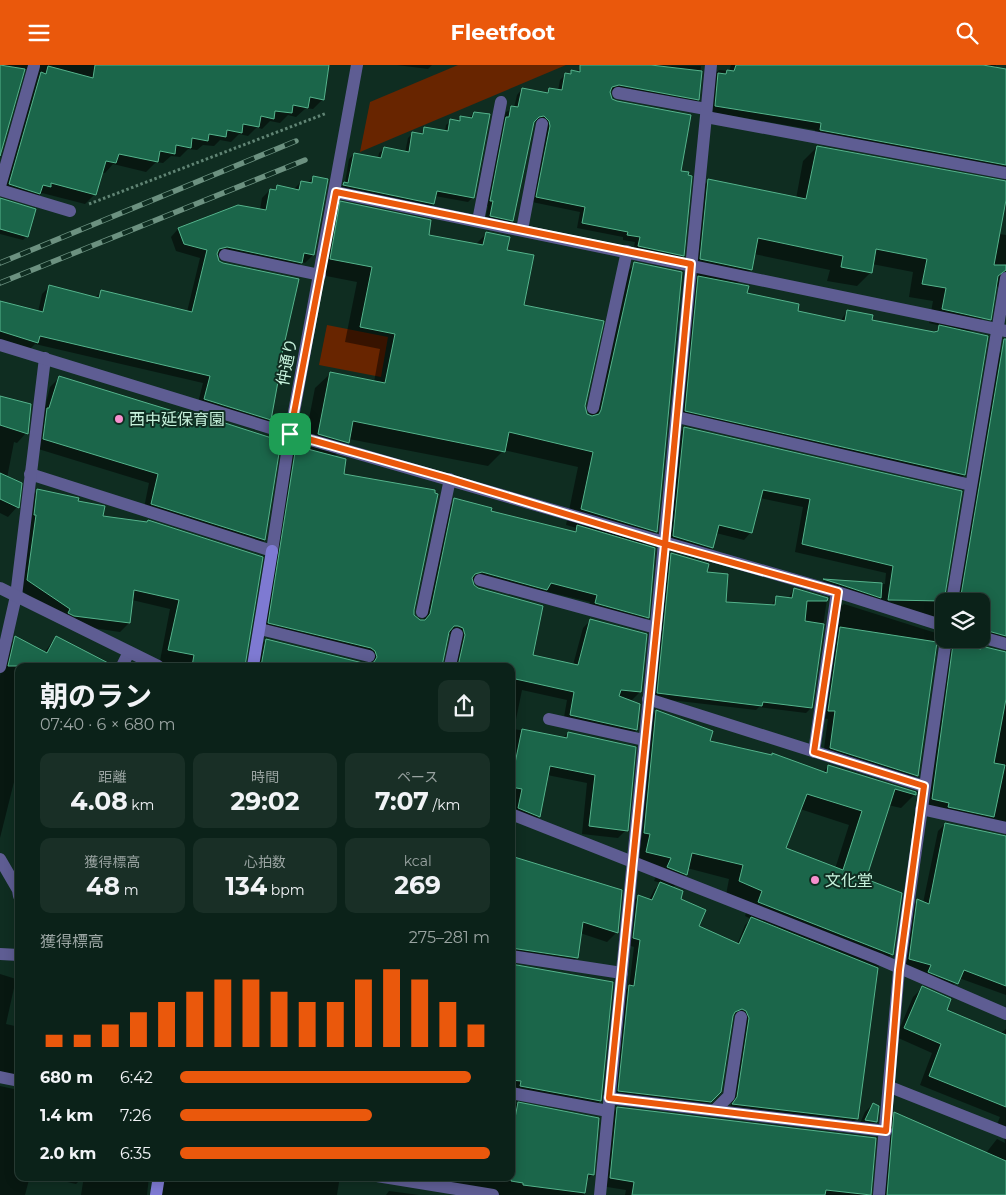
<!DOCTYPE html>
<html lang="ja">
<meta charset="utf-8">
<style>
body{margin:0;font-family:Montserrat,"Noto Sans JP",sans-serif;background:#192f26;color:#f1f3f6;height:100vh;display:flex;flex-direction:column;font-size:19px;white-space:nowrap}
*{box-sizing:border-box;margin:0}
p{font-size:16px;color:#9aa4a2}
.icon{flex:none;width:28px;height:28px;fill:none;stroke:currentColor;stroke-width:2;stroke-linecap:round;stroke-linejoin:round}
.map{position:relative;flex:1;overflow:hidden}
.sheet{position:absolute;left:15px;top:598px;width:500px;height:518px;display:flex;flex-direction:column;background:#0b2219;border-radius:10px;box-shadow:0 2px 12px #0003,0 0 0 1px #2b3f38}
.sheet>*{flex:none}
.tools{position:absolute;left:935px;top:528px;display:grid;gap:10px}
.tools a{display:grid;place-items:center;width:55px;height:55px;border-radius:10px;background:#0b2219;box-shadow:0 2px 12px #0003,0 0 0 1px #2b3f38;font-size:25px}
.pin{position:absolute;display:grid;place-items:center;width:42px;height:42px;color:#fff;margin:-21px;border-radius:10px;box-shadow:0 2px 8px #0006}
.round{display:grid;place-items:center;flex:none;width:52px;height:52px;border-radius:10px;background:#192f26}
.summary{display:flex;align-items:center;justify-content:space-between;height:85px;padding:0 25px}
h1{font-size:28px;font-weight:700;line-height:38px}
.figures{display:grid;grid-template-columns:repeat(3,1fr);gap:8px;height:85px;padding:5px 25px}
.figures div{display:grid;align-content:center;border-radius:10px;background:#192f26;text-align:center}
.figures b{font-size:25px;font-weight:700}
.figures small{font-size:14px;font-weight:400}
.figures p{font-size:14px}
.chart{height:140px;padding:10px 25px}
.chart p{display:flex;justify-content:space-between}
.chart svg{width:100%;height:90px;margin-top:5px;stroke:#ea580c;stroke-width:6}
ul{padding:0 25px;list-style:none;font-size:16px}
li{display:grid;grid-template-columns:80px 60px 1fr;align-items:center;height:38px}
li i{height:12px;border-radius:6px;background:#ea580c}
header{display:flex;justify-content:space-between;align-items:center;height:65px;padding:0 25px;background:#ea580c;color:#fff;font-size:22px;font-weight:700}
.map>svg:first-child{display:block}
.green{fill:#682500}
.shadow{fill:#0007;fill-rule:evenodd}
.building{fill:#1b664a;stroke:#55b38c;fill-rule:evenodd}
.lines{fill:none;stroke-linecap:round;stroke-linejoin:round}
.path{stroke:#608474;stroke-width:3;stroke-dasharray:2.5 2.5;stroke-linecap:butt}
.lane{stroke:#5e5d93;stroke-width:12}
.street{stroke:#5e5d93;stroke-width:12}
.secondary{stroke:#7e7ad2;stroke-width:12}
.rail-casing{stroke:#6c9180;stroke-width:5.5}
.rail{stroke:#0f2d21;stroke-width:4;stroke-dasharray:11;stroke-linecap:butt}
.route-casing{stroke:#fff;stroke-width:10}
.route{stroke:#ea580c;stroke-width:6}
.poi-dot{fill:#f790ce;stroke:#0f2d21;stroke-width:2}
.labels{text-anchor:middle;dominant-baseline:central;stroke-width:4;stroke-linejoin:round;paint-order:stroke}
.street-label{font-size:16px;fill:#c7f3dd;stroke:#0f2d21}
.poi-label{font-size:16px;fill:#c7f3dd;stroke:#0f2d21;text-anchor:start}
</style>
<header><svg class="icon" aria-label="menu" viewBox="0 0 24 24"><path d="M4 6h16M4 12h16M4 18h16"/></svg>Fleetfoot<svg class="icon" aria-label="search" viewBox="0 0 24 24"><circle cx="10" cy="10" r="6"/><path d="M15 15l6 6"/></svg></header>
<div class="map">
<svg width="1006" height="1130" viewBox="0 0 1006 1130">
<rect width="100%" height="100%" fill="#0f2d21"/>
<g class="green">
<polygon points="458,0 566,0 360,87 370,37"/>
<polygon points="327,260 388,272 381,312 319,300"/>
</g>
<g class="shadow">
<polygon points="0,0 328,0 323,34 313,44 306,43 296,52 288,50 280,58 270,56 262,64 257,62 248,71 239,69 231,77 220,75 214,81 203,80 197,85 188,84 180,92 171,91 163,98 156,97 146,107 113,99 105,108 101,107 95,129 85,139 42,128 39,131 0,129 30,5 25,4 0,87"/>
<polygon points="397,0 432,0 428,4"/>
<polygon points="585,0 701,1 698,34 693,39 613,25 608,26 611,35 680,107 683,190 678,196 633,186 635,177 623,175 623,172 577,163 580,147 532,137 538,56 533,56 512,155 507,160 485,156 488,141 486,141 502,58 506,47 514,43 517,30 522,24 545,29 549,24 558,26 560,15 565,10 576,7"/>
<polygon points="731,0 996,0 995,3 1006,5 1006,103 814,72 815,65 709,47 712,11 719,5 729,6"/>
<polygon points="474,48 473,132 468,137 435,131 433,139 429,144 340,124 345,118 349,94 354,89 378,94 379,88 384,84 405,88 408,73 413,68 420,69 425,64 445,67 446,60 451,56 456,57 461,52 469,53"/>
<path d="M 817,82 L 1006,117 L 999,169 L 1006,170 L 1006,244 L 1000,225 L 996,220 L 983,253 L 968,268 L 964,410 L 957,416 L 679,352 L 692,219 L 700,211 L 687,208 L 694,130 L 708,116 L 796,134 L 803,96 ZM 754,189 L 830,205 L 827,216 L 857,221 L 871,207 L 872,199 L 913,207 L 909,232 L 933,236 L 929,258 L 941,261 L 933,268 L 871,256 L 847,246 L 840,257 L 796,247 L 746,229 L 736,220 L 751,204 Z"/>
<polygon points="313,113 327,115 313,190 305,198 302,197 293,205 216,190 218,197 223,199 275,312 270,354 263,362 197,342 203,318 35,279 29,285 0,277 0,241 38,247 42,229 50,221 95,233 101,227 187,247 200,193 176,186 171,172 178,164 237,141 260,145 262,133 270,125 273,126 277,122 293,125 301,117 307,118"/>
<path d="M 341,138 L 427,171 L 475,180 L 487,168 L 506,186 L 523,241 L 588,351 L 620,214 L 635,199 L 656,466 L 642,480 L 647,552 L 639,560 L 587,546 L 590,537 L 544,526 L 538,532 L 471,515 L 473,521 L 531,591 L 573,600 L 583,563 L 591,555 L 640,627 L 632,635 L 626,634 L 636,665 L 628,673 L 563,658 L 567,635 L 522,625 L 514,664 L 563,673 L 568,668 L 635,682 L 626,765 L 618,773 L 582,769 L 587,718 L 547,710 L 539,751 L 531,759 L 511,750 L 515,732 L 511,731 L 511,601 L 453,601 L 451,569 L 448,569 L 442,601 L 255,601 L 258,583 L 266,575 L 369,600 L 367,594 L 261,566 L 289,390 L 297,382 L 303,384 L 315,323 L 331,308 L 374,317 L 380,284 L 345,277 L 357,217 L 316,209 L 326,153 ZM 349,374 L 488,401 L 504,385 L 578,402 L 566,460 L 577,463 L 573,467 L 489,447 L 455,435 L 447,443 L 423,556 L 419,556 L 413,551 L 413,545 L 334,392 Z"/>
<polygon points="0,144 27,171 23,175 0,169"/>
<polygon points="1003,285 1006,285 1006,583 981,573 981,536 955,536 995,292"/>
<polygon points="59,313 197,355 200,351 279,377 264,475 255,484 143,448 149,418 35,383 50,322"/>
<polygon points="0,332 26,368 17,378 14,377 7,413 17,442 8,452 0,448"/>
<polygon points="684,363 961,427 943,535 944,566 817,522 823,516 885,519 886,508 795,487 803,442 760,433 751,467 744,475 716,468 712,482 705,490 666,478 677,371"/>
<polygon points="38,425 77,437 101,452 244,595 238,601 159,601 170,544 132,535 129,558 120,567 65,559 62,553 19,524 29,434"/>
<polygon points="672,489 706,508 724,538 771,541 777,532 788,534 794,524 827,534 811,643 806,648 759,642 756,645 653,633 667,494"/>
<polygon points="844,539 939,569 917,710 909,718 823,691 828,654 821,653 836,547"/>
<polygon points="56,572 110,599 109,601 19,601 19,727 17,705 0,773 0,611 7,582 16,573 44,588"/>
<polygon points="944,574 972,574 978,581 1006,588 1006,767 925,741"/>
<path d="M 656,646 L 709,677 L 822,708 L 829,701 L 915,729 L 901,743 L 888,740 L 864,815 L 892,889 L 877,903 L 857,1054 L 850,1060 L 727,1046 L 731,1040 L 743,960 L 740,952 L 735,950 L 732,951 L 720,1027 L 704,1043 L 613,1032 L 623,928 L 629,922 L 634,882 L 628,880 L 632,838 L 638,832 L 649,835 L 654,825 L 661,818 L 654,816 L 658,807 L 633,801 L 642,660 ZM 800,744 L 849,760 L 835,804 L 785,784 ZM 687,803 L 729,814 L 726,830 L 749,840 L 745,851 L 751,854 L 745,860 L 737,880 L 697,862 L 672,823 L 686,809 Z"/>
<polygon points="945,759 1006,772 1006,930 959,913 949,926 902,901 910,843 918,836 923,838 938,766"/>
<polygon points="511,793 620,826 616,868 607,877 580,868 577,892 568,902 511,893"/>
<polygon points="511,901 611,918 600,1036 591,1045 511,1030"/>
<polygon points="0,909 16,914 6,959 19,962 19,1111 30,1111 25,1130 0,1130 0,1021 18,1025 18,1023 15,1018 0,1016"/>
<polygon points="922,923 945,946 1000,969 1006,964 1006,1130 879,1130 886,1058 895,1049 986,1088 997,1074 1005,1078 1004,1072 994,1067 1000,1052 920,1020 932,988 896,972 913,932"/>
<polygon points="511,1038 598,1054 593,1109 585,1116 584,1130 481,1130 448,1125 450,1111 511,1111"/>
<polygon points="873,1039 876,1056 868,1064 858,1063 865,1047"/>
<polygon points="617,1043 875,1074 870,1130 625,1130 626,1125 601,1121 608,1052"/>
<polygon points="41,1111 340,1111 337,1130 157,1130 155,1113 149,1112 147,1130 81,1130 84,1111 76,1119"/>
<polygon points="389,1126 419,1130 386,1130"/>
</g>
<g class="building">
<polygon points="0,0 25,4 0,91"/>
<polygon points="95,0 329,0 324,35 310,32 308,43 293,40 292,48 275,46 274,54 261,51 259,62 243,59 242,68 227,65 226,72 209,69 208,76 192,73 191,83 176,80 175,89 160,86 158,97 119,89 116,98 106,96 96,130 51,118 51,122 43,120 40,129 9,119 41,7 46,9 48,1 93,13"/>
<polygon points="580,0 651,0 702,6 699,35 619,20 612,22 610,27 612,34 617,36 691,50 681,106 689,107 688,110 692,111 684,191 638,181 640,172 627,170 628,167 582,158 585,142 536,132 550,61 549,56 544,51 539,52 534,57 513,156 490,151 493,136 490,136 506,52 509,52 511,41 518,42 522,23 548,28 549,23 562,25 565,8 571,9 571,5 580,7"/>
<polygon points="736,0 983,0 1006,4 1006,100 820,65 821,58 715,41 718,8 726,9 727,5 734,6"/>
<polygon points="474,47 490,49 474,133 437,126 434,139 343,120 344,117 348,118 354,88 381,93 384,82 409,87 412,67 423,69 424,62 448,66 450,54 460,56 460,51 472,53"/>
<polygon points="817,81 1006,116 1006,135 994,200 1006,200 1006,205 998,211 991,255 942,244 946,223 922,219 927,194 876,184 872,208 841,202 843,191 758,173 752,205 700,194 708,114 806,134"/>
<polygon points="313,111 328,114 314,190 304,188 302,198 227,182 219,184 217,189 219,196 223,198 299,214 277,311 279,311 271,355 204,334 210,311 40,271 38,278 0,266 0,236 43,247 49,220 99,233 101,225 192,247 207,185 184,179 178,163 238,140 266,145 270,124 276,125 277,120 299,125 301,116 312,118"/>
<polygon points="0,133 36,144 28,172 0,164"/>
<polygon points="340,136 431,155 429,170 483,180 486,167 510,172 507,185 534,190 524,240 604,256 585,341 587,349 592,351 599,349 601,345 634,197 682,207 657,467 581,444 593,387 509,367 505,387 353,356 349,378 318,369 330,307 385,318 395,269 360,262 372,202 330,194"/>
<polygon points="698,211 749,221 747,228 799,239 798,246 845,256 847,245 873,250 872,255 934,267 938,266 939,260 988,271 965,410 685,346"/>
<polygon points="1004,274 1006,274 1006,571 981,564 981,536 960,536"/>
<polygon points="59,311 199,354 200,350 281,376 265,475 151,439 158,409 43,374 47,343 49,343"/>
<polygon points="0,331 31,339 28,369 0,360"/>
<polygon points="684,362 962,426 944,536 888,535 893,501 802,479 810,434 763,425 752,468 719,460 713,483 673,471"/>
<polygon points="296,381 346,394 344,409 435,425 435,428 438,429 414,545 414,550 420,555 425,555 430,549 454,433 492,443 491,446 576,467 577,460 655,483 649,553 595,538 597,530 551,518 547,525 482,507 475,509 472,513 474,520 478,523 543,541 533,590 578,600 590,554 647,569 641,627 621,625 619,631 640,639 637,665 570,650 574,627 511,613 511,601 458,601 465,570 463,563 458,561 454,561 449,567 442,601 261,601 266,574 367,599 374,597 377,592 375,586 371,583 268,558"/>
<polygon points="0,408 22,418 19,443 0,434"/>
<polygon points="37,424 79,433 78,436 105,441 103,451 147,457 148,455 263,492 245,601 192,601 194,590 168,585 179,535 134,525 130,558 74,551 68,548 70,544 27,515 36,450 34,450"/>
<polygon points="671,488 709,499 707,507 728,509 726,537 775,540 776,531 792,533 794,523 828,533 827,536 807,536 805,556 824,559 812,643 763,637 762,641 657,628"/>
<polygon points="823,514 882,518 881,533 839,519"/>
<polygon points="840,562 937,577 918,711 830,683 835,646 828,646"/>
<polygon points="15,571 47,588 56,571 114,601 8,601"/>
<polygon points="953,579 981,584 981,581 1006,587 1006,634 994,698 1005,700 994,752 948,742 949,738 932,734"/>
<path d="M 656,645 L 713,666 L 710,676 L 772,690 L 772,688 L 827,708 L 828,700 L 916,727 L 916,730 L 895,724 L 866,814 L 902,828 L 893,890 L 758,837 L 762,826 L 739,816 L 743,800 L 692,788 L 687,810 L 667,802 L 671,793 L 646,787 L 650,769 L 644,768 ZM 807,729 L 862,746 L 843,805 L 786,783 Z"/>
<polygon points="522,664 567,673 568,667 636,682 628,766 589,761 595,710 550,701 540,752 518,743 522,724 511,722 511,718"/>
<polygon points="945,758 1006,771 1006,921 964,905 958,919 928,907 931,900 909,894 917,834 929,839"/>
<polygon points="511,791 622,825 618,868 583,857 578,893 511,883"/>
<polygon points="660,817 683,826 681,834 706,845 699,861 739,879 751,852 878,903 858,1054 732,1039 737,1032 749,953 746,946 742,944 735,947 733,951 721,1027 711,1037 618,1026 629,920 634,921 640,875 633,873 638,830 652,835"/>
<polygon points="511,899 613,917 601,1036 520,1021 521,1016 511,1015 515,978 511,977"/>
<polygon points="922,921 951,934 947,945 1006,970 1006,1042 929,1011 941,979 904,963"/>
<polygon points="518,1037 599,1053 594,1110 588,1109 585,1128 523,1120 523,1118 511,1116 511,1075"/>
<polygon points="873,1038 879,1041 877,1057 865,1055"/>
<polygon points="617,1042 876,1073 871,1130 826,1125 825,1130 632,1130 634,1117 610,1113"/>
<polygon points="894,1047 1006,1096 1006,1130 887,1130"/>
</g>
<g class="lines">
<polyline class="path" points="89,139 327,48"/>
<g class="lane">
<polyline points="618,28 706,44"/>
<polyline points="706,52 1006,108"/>
<polyline points="0,121 34,1"/>
<polyline points="0,125 70,146"/>
<polyline points="478,156 501,37"/>
<polyline points="522,165 542,59"/>
<polyline points="225,190 320,210"/>
<polyline points="593,343 627,186"/>
<polyline points="677,352 971,420"/>
<polyline points="30,409 272,486"/>
<polyline points="480,515 656,563"/>
<polyline points="422,547 450,414"/>
<polyline points="260,564 369,591"/>
<polyline points="122,601 129,587"/>
<polyline points="450,601 457,569"/>
<polyline points="0,602 16,531 45,293"/>
<polyline points="648,634 923,721"/>
<polyline points="549,654 644,675"/>
<polyline points="814,687 837,527"/>
<polyline points="921,744 1006,763"/>
<polyline points="0,794 18,825 19,831"/>
<polyline points="511,891 622,908"/>
<polyline points="0,1012 19,1016"/>
<polyline points="890,1022 1006,1068"/>
<polyline points="511,1028 608,1046"/>
<polyline points="609,1033 886,1066"/>
<polyline points="715,1045 729,1031 741,952"/>
</g>
<g class="street">
<polyline points="335,127 1006,266"/>
<polyline points="0,280 290,369 837,527 944,561"/>
<polyline points="272,486 290,369 357,0"/>
<polyline points="0,523 158,601"/>
<polyline points="952,536 1006,213"/>
<polyline points="981,572 1006,579"/>
<polyline points="511,749 879,894 1006,949"/>
<polyline points="0,889 19,890"/>
<polyline points="377,1111 493,1130"/>
<polyline points="600,1130 711,0"/>
<polyline points="879,1130 899,905 946,574"/>
</g>
<g class="secondary">
<polyline points="253,601 272,486"/>
<polyline points="156,1130 159,1111"/>
</g>
<defs>
<g id="rail">
<polyline points="0,198 296,76"/>
<polyline points="0,218 305,95"/>
</g>
</defs>
<use href="#rail" class="rail-casing"/>
<use href="#rail" class="rail"/>
</g>
<g class="lines">
<defs>
<polyline id="route" points="290,369 450,414 665,479 609,1033 886,1066 899,905 924,721 814,687 838,527 665,479 691,199 336,127 290,369"/>
</defs>
<use href="#route" class="route-casing"/>
<use href="#route" class="route"/>
</g>
<g class="poi-dot">
<circle cx="119" cy="354" r="5"/>
<circle cx="815" cy="815" r="5"/>
</g>
<g class="labels">
<g class="street-label">
<text transform="translate(287 297) rotate(-79)">仲通り</text>
</g>
<g class="poi-label">
<text x="129" y="354">西中延保育園</text>
<text x="825" y="815">文化堂</text>
</g>
</g>
</svg>
<div class="tools">
<a><svg class="icon" aria-label="layers" viewBox="0 0 24 24"><path d="M12 4l9 5-9 5-9-5zM3 14l9 5 9-5"/></svg></a>
</div>
<div class="pin" style="left:290px;top:369px;background:#1e9e55"><svg class="icon" aria-label="arrive" viewBox="0 0 24 24"><path d="M6 21V4h12l-3 4 3 4H6"/></svg></div>
<section class="sheet">
<div class="summary"><div><h1>朝のラン</h1><p>07:40 · 6 × 680 m</p></div><a class="round"><svg class="icon" aria-label="share" viewBox="0 0 24 24"><path d="M12 15V3M7 8l5-5 5 5M5 13v7h14v-7"/></svg></a></div>
<div class="figures">
<div><p>距離</p><b>4.08<small> km</small></b></div>
<div><p>時間</p><b>29:02</b></div>
<div><p>ペース</p><b>7:07<small> /km</small></b></div>
</div>
<div class="figures">
<div><p>獲得標高</p><b>48<small> m</small></b></div>
<div><p>心拍数</p><b>134<small> bpm</small></b></div>
<div><p>kcal</p><b>269</b></div>
</div>
<div class="chart"><p><span>獲得標高</span>275–281 m</p>
<svg viewBox="0 0 160 44" preserveAspectRatio="none"><path d="M5 44V38M15 44V38M25 44V33M35 44V27M45 44V22M55 44V17M65 44V11M75 44V11M85 44V17M95 44V22M105 44V22M115 44V11M125 44V6M135 44V11M145 44V22M155 44V33"/></svg>
</div>
<ul>
<li><b>680 m</b>6:42<i style="width:94%"></i></li>
<li><b>1.4 km</b>7:26<i style="width:62%"></i></li>
<li><b>2.0 km</b>6:35<i style="width:100%"></i></li>
</ul>
</section>
</div>
